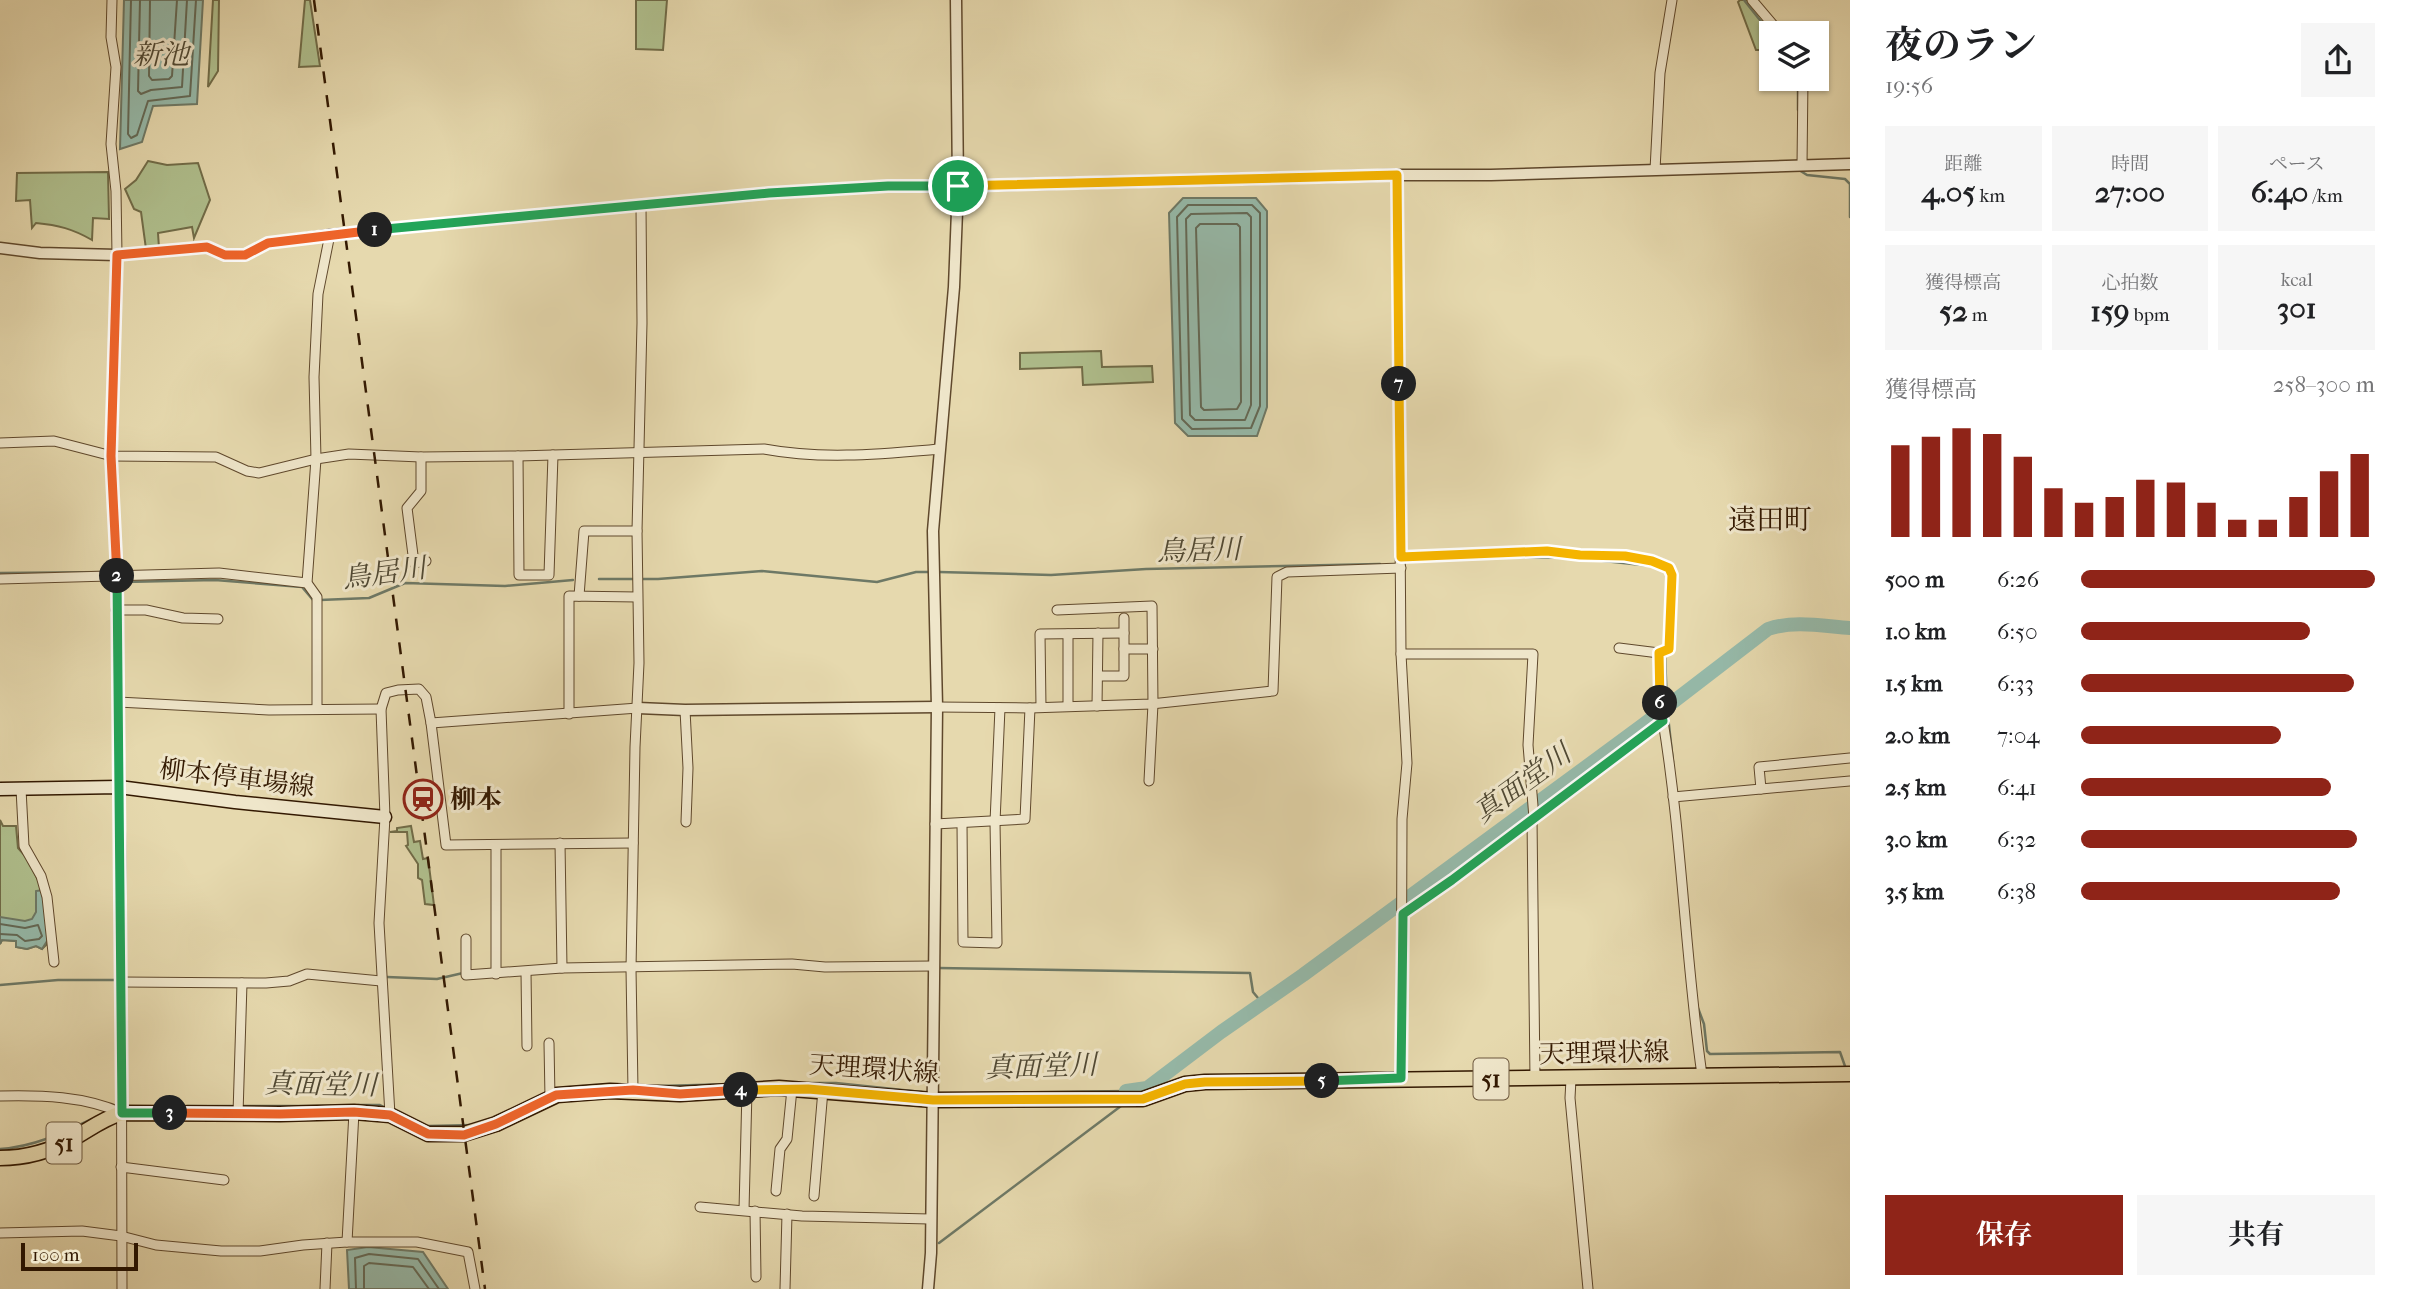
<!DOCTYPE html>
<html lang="ja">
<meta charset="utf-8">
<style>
body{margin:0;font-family:"IM FELL French Canon","Noto Serif JP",serif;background:#f6f6f6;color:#202124;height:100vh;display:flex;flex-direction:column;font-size:26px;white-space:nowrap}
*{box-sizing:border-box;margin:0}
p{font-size:23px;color:#757577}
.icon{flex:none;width:38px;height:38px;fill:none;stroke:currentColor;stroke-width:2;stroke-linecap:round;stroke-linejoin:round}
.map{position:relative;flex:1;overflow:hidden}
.sheet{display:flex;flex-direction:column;background:#fff;width:560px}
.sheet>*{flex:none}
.tools{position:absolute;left:1759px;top:21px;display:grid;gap:14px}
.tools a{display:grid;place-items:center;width:70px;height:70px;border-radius:0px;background:#fff;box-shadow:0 2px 5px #0004;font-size:35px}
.scale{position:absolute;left:21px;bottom:18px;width:117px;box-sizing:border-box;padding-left:7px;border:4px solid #321801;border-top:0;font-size:19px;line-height:24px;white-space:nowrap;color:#321801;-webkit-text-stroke:5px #efe6ca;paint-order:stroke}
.pin{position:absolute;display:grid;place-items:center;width:60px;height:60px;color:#fff;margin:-30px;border:4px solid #fff;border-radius:50%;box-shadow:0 2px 7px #0007}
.km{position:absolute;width:35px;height:35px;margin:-18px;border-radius:50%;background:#222;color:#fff;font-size:19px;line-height:35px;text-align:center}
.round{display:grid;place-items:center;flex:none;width:74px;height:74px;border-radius:0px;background:#f6f6f6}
.head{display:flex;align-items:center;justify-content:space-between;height:119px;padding:0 35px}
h1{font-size:38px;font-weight:700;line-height:52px}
.stats{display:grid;grid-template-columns:repeat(3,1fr);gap:10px;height:119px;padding:7px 35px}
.stats div{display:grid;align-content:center;border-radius:0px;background:#f6f6f6;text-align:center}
.stats b{font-size:30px;font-weight:700}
.stats small{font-size:19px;font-weight:400}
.stats p{font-size:19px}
.chart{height:196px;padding:14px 35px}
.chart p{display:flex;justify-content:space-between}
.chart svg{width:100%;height:126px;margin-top:7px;stroke:#8f2418;stroke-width:6}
.button{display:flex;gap:14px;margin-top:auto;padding:14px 35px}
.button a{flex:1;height:80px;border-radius:0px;background:#8f2418;color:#fff;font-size:28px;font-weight:700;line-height:80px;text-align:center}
.button a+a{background:#f6f6f6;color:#202124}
ul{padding:0 35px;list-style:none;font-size:23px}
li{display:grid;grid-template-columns:112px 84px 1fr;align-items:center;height:52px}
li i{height:18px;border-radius:9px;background:#8f2418}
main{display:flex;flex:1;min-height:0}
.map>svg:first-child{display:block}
.green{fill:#b0c08e;stroke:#716c48;stroke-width:2}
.water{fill:#96baaa;stroke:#6e7966;stroke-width:2}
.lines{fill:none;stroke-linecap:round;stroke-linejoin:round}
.shore{stroke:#646956;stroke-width:2}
.stream{stroke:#6e7966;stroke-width:2.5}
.river{stroke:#96baaa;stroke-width:14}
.minor-casing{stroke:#5f482c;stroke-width:11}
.tertiary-casing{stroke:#5f482c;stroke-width:13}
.secondary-casing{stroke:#321801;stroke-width:15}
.primary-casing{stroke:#321801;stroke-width:17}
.minor{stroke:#efe6ca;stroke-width:9}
.tertiary{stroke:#efe6ca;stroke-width:10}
.secondary{stroke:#efe6ca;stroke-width:12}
.primary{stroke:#e6d9ae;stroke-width:14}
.rail{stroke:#321801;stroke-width:2.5;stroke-dasharray:12 12;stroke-linecap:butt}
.split-1-casing{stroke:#fff;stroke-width:14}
.split-2-casing{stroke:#fff;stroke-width:14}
.split-3-casing{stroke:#fff;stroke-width:14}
.split-4-casing{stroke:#fff;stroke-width:14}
.split-5-casing{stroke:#fff;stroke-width:14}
.split-6-casing{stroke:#fff;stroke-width:14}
.split-7-casing{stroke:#fff;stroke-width:14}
.split-8-casing{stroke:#fff;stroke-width:14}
.split-1{stroke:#22a559;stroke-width:9}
.split-2{stroke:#f0652b;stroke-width:9}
.split-3{stroke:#22a559;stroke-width:9}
.split-4{stroke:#f0652b;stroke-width:9}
.split-5{stroke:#f5b400;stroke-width:9}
.split-6{stroke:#22a559;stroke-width:9}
.split-7{stroke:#f5b400;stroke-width:9}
.split-8{stroke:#f5b400;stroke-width:9}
.labels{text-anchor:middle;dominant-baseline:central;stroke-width:6;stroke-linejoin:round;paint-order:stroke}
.shield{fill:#efe6ca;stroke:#6b563d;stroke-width:2}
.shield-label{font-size:24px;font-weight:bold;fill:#321801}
.street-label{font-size:26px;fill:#321801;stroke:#efe6ca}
.poi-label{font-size:26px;font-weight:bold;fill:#321801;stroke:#efe6ca;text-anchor:start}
.water-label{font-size:28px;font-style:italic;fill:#504934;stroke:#efe6ca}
.neighbourhood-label{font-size:28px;fill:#321801;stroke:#efe6ca}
</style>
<main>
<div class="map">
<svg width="1850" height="1289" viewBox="0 0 1850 1289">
<rect width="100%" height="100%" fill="#e6d9ae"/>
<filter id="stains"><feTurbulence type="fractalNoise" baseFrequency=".00286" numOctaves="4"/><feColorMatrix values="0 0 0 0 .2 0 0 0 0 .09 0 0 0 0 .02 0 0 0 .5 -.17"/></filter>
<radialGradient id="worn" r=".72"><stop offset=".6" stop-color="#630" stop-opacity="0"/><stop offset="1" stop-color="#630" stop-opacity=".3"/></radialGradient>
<g class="green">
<polygon points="213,0 219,0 218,71 208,87"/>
<polygon points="305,0 310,0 320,66 299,67"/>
<polygon points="636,0 667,0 663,50 636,49"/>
<polygon points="1740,0 1756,0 1783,33 1771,33 1771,50 1756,50 1738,2"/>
<polygon points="148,161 167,165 198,163 210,200 194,238 192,227 158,233 159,248 146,249 141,212 134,209 125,189 136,180"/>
<path d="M 108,172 L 109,219 L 93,218 L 92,240 C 73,229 58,225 36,223 L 32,228 L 30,200 L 16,201 L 17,173 Z"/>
<polygon points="1101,351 1102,367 1152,366 1153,382 1083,385 1082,367 1020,369 1020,353"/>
<polygon points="0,820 3,826 16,826 18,848 27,858 43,890 47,944 42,949 36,946 27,949 16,947 16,941 2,940 0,944"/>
<polygon points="411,826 414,842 420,841 423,859 428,858 434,905 425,904 422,880 418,878 418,864 406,846 408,845 407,832 390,832 397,831 397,828"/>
</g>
<g class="water">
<polygon points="124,0 203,0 197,104 153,106 142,142 120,149"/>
<polygon points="1183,198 1256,198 1267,211 1267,407 1257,436 1188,436 1175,423 1169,213"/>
<polygon points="43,890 49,938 42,949 36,946 27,949 16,947 16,941 2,940 0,944 0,917 25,921 32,919 36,912 36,891"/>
<polygon points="368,1247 423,1252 448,1289 349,1289 347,1250"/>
</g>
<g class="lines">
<g class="shore">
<polyline points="131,0 128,134 131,138 137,135 148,101 190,96 196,0"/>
<polyline points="140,0 138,91 141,94 151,90 182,87 187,0"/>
<polyline points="150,0 149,76 152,80 169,79 172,76 177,0"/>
<polygon points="1188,205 1252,205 1260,213 1260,406 1251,428 1192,429 1182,419 1177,217"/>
<polygon points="1247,213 1251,217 1251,405 1245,420 1195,420 1190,415 1186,219 1191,214"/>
<polygon points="1200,224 1237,224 1240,227 1241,402 1237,409 1204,410 1201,407 1196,228"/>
<polyline points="0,924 25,928 38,925 42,936 39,939 25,941 17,935 0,934"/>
<polyline points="356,1289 355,1258 369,1254 418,1259 439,1289"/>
<polyline points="364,1289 364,1266 369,1263 413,1267 429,1289"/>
</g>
<g class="stream">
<polyline points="1744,0 1771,34"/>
<polyline points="1798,79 1798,110"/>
<polyline points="1799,170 1807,175 1845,179 1850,184 1850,217"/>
<polyline points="1508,557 1571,558"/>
<polyline points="1585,559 1661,567 1666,572 1667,584"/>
<polyline points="939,572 1051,575 1146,569 1380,564"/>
<polyline points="0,573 110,572"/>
<polyline points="599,579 658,579 762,571 877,582 916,572 932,572"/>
<polyline points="124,582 215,580 302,587 313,600"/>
<polyline points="320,600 369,598 405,583 505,586 573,580"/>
<polyline points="1665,653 1667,707 1673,762"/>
<polyline points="938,968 1250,973 1253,992 1263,1004"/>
<polyline points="387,977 437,979 463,973"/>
<polyline points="0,985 58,980 117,980"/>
<polyline points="1698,1008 1704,1024 1707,1051 1710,1054 1840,1052 1846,1069"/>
<polyline points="808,1083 836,1083 922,1092"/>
<polyline points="658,1086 735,1084"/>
<polyline points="976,1093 1126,1091"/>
<polyline points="358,1105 380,1105 386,1108"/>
<polyline points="187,1106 331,1106"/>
<polyline points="428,1126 473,1125"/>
<path d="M 0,1149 C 33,1147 63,1133 92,1119"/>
<polyline points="939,1243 1121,1106"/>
</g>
<path class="river" d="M 1126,1091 L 1147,1088 L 1221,1032 L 1303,975 L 1643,725 L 1768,629 C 1794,620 1823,626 1850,628"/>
<defs>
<g id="minor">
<polyline points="112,0 111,37 116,67 111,144 116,191 117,255 112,456 117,577 121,865 122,1289"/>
<polyline points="1752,0 1780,33"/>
<polyline points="1802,165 1803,79"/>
<polyline points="1655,170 1660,73 1672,0"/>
<polyline points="1397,175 1401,654 1407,763 1402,819 1401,1078"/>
<polyline points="117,255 207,247 225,255 245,255 268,243 330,234 769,193 888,186 958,186"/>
<path d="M 0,443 L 54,441 L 112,456 L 216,457 L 247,471 L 259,473 L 316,459 L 349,454 L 421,457 L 518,456 L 764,449 C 823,460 881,454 940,449"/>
<polyline points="518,456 519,575 549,575 553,455"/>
<polyline points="421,457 421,491 407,508 414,563 426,561"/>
<polyline points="1401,557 1547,551 1580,555 1625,556 1652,560 1669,567 1672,575 1669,649 1659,653"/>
<polyline points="0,579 219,573 307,583"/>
<polyline points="579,596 584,531 637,531"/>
<polyline points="116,610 146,610 183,618 218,619"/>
<polyline points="1057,610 1152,606 1153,704 1149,781"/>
<polyline points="1124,618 1124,649 1153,649"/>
<polyline points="1068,634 1068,706"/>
<polyline points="1619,648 1659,653 1659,695 1663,721"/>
<polyline points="1401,654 1533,654 1528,745 1534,818"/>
<polyline points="1098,676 1124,676 1124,649"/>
<polyline points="118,702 269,710 381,709"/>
<polyline points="1097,706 1098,633"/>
<polyline points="937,707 1030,708 1151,704 1273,691 1277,577 1287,572 1401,568"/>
<polyline points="1041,707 1040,634 1124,633"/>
<polyline points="317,708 317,597 307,583 316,459 314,377 318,294 330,234"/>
<polyline points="685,710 688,768 686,822"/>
<polyline points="569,714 569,596 637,597"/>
<polyline points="431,723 446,845 633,843"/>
<polyline points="21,789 24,846 41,876 47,897 54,962"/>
<polyline points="1761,789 1850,781"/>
<polyline points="1673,797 1761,789 1759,767 1850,758"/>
<polyline points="1532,819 1535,1079"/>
<polyline points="962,823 963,942 997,943 995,822 1000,708"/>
<polyline points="935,824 1025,819 1030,708"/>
<polyline points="560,843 562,968"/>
<polyline points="496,845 496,974"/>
<path d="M 1403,914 L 1452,880 L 1663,721 C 1682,838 1685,957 1702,1075"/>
<polyline points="466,939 466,975 562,968 792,964 825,967 933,966"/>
<polyline points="526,972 527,1046"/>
<polyline points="121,982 266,983 289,981 307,974 381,981"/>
<polyline points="549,1043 550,1098"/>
<polyline points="1571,1079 1570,1098 1588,1289"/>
<polyline points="633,1090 631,969 635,747 639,663 637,531 642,323 641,206"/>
<path d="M 0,1096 C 41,1095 84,1096 122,1113"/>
<polyline points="238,1114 242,983"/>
<polyline points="390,1115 379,923 385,817 381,709 386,693 398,690 419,689 426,697 431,723 638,708"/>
<polyline points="121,1167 224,1180"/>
<polyline points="776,1191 780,1149 787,1139 792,1089"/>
<polyline points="814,1196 823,1090"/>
<polyline points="700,1207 802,1216 930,1219"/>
<polyline points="744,1210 747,1090"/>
<polyline points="755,1211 756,1277"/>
<polyline points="0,1233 82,1231 121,1236 156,1245 221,1251 260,1251 303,1245 347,1242 417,1242 468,1252 475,1289"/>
<polyline points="347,1242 354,1112"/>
<polyline points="325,1289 327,1243"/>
<polyline points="785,1289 787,1214"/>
</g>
<g id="tertiary">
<polyline points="958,186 1397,175 1491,175 1850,164"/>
<polyline points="0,248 40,253 117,255"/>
<polyline points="638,708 685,710 937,707"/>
<polyline points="928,1289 931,1253 937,707 933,531 954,287 958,186 956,0"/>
</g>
<polyline id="secondary" points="0,789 119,787 235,802 385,817"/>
<path id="primary" d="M 0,1158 C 26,1158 51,1151 74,1138 C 90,1129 104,1118 122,1113 L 280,1114 L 354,1112 L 390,1115 L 428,1134 L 464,1134 L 496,1124 L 557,1095 L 610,1091 L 680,1094 L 779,1088 L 933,1100 L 1143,1099 L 1185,1084 L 1205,1082 L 1850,1074"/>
</defs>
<use href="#minor" class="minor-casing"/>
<use href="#tertiary" class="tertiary-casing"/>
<use href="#secondary" class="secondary-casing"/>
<use href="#primary" class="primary-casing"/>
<use href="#minor" class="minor"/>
<use href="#tertiary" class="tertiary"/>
<use href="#secondary" class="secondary"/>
<use href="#primary" class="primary"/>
<polyline class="rail" points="314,0 485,1289"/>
</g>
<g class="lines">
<defs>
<polyline id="split-1" points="375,230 769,193 888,186 958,186"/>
<polyline id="split-2" points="117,576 111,456 117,255 207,247 225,255 245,255 268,243 375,230"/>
<polyline id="split-3" points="117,576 122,1113 170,1113"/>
<polyline id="split-4" points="170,1113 280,1114 354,1112 390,1115 428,1134 464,1135 496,1124 556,1095 633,1090 680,1094 741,1090"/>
<polyline id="split-5" points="741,1090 808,1089 933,1100 1143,1099 1185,1084 1205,1082 1322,1081"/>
<polyline id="split-6" points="1322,1081 1401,1078 1403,914 1452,880 1663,721 1660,703"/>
<polyline id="split-7" points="1399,384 1401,557 1547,551 1580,555 1625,556 1652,561 1669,568 1672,575 1669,649 1659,653 1660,703"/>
<polyline id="split-8" points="958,186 1397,175 1399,384"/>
</defs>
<use href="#split-1" class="split-1-casing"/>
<use href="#split-2" class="split-2-casing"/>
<use href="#split-3" class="split-3-casing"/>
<use href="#split-4" class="split-4-casing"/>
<use href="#split-5" class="split-5-casing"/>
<use href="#split-6" class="split-6-casing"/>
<use href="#split-7" class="split-7-casing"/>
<use href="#split-8" class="split-8-casing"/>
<use href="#split-1" class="split-1"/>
<use href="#split-2" class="split-2"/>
<use href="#split-3" class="split-3"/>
<use href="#split-4" class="split-4"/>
<use href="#split-5" class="split-5"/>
<use href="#split-6" class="split-6"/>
<use href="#split-7" class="split-7"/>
<use href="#split-8" class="split-8"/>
</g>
<defs>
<symbol id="station-ring" viewBox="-11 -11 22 22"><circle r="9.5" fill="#efe6ca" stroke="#8f2418" stroke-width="1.5"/><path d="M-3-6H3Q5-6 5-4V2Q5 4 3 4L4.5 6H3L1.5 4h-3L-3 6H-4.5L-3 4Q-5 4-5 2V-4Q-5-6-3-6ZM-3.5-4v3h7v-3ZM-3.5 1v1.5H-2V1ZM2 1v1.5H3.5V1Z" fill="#8f2418"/></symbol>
</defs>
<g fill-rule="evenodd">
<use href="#station-ring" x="401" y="777" width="44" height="44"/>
</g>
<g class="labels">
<g class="shield">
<rect x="1473.5" y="1058.5" width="35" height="41" rx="5"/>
<rect x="46.5" y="1122.5" width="35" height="41" rx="5"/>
</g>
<g class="shield-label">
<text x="1491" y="1079">51</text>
<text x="64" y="1143">51</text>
</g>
<g class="street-label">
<text transform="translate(237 778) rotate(7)">柳本停車場線</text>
<text transform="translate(1604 1053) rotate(-1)">天理環状線</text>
<text transform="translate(874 1069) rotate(4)">天理環状線</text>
</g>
<g class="poi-label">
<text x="450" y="799">柳本</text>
</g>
<g class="water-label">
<text x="161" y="54">新池</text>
<text transform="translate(1199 550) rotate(-2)">鳥居川</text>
<text transform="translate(384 573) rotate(-8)">鳥居川</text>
<text transform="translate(1522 783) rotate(-36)">真面堂川</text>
<text transform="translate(1041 1066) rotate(-2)">真面堂川</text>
<text transform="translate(321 1084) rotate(1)">真面堂川</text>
</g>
<g class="neighbourhood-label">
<text x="1770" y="519">遠田町</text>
</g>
</g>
<rect width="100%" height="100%" filter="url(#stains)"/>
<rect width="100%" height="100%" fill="url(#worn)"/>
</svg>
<div class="tools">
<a><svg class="icon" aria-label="layers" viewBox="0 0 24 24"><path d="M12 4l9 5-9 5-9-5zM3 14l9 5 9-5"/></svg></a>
</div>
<div class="scale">100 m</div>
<div class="pin" style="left:958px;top:186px;background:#1e9e55"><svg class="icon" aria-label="arrive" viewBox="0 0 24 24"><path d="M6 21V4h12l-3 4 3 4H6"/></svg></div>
<b class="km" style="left:375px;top:230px">1</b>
<b class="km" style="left:117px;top:576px">2</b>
<b class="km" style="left:170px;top:1113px">3</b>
<b class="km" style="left:741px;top:1090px">4</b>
<b class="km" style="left:1322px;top:1081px">5</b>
<b class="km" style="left:1660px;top:703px">6</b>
<b class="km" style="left:1399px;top:384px">7</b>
</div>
<section class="sheet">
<div class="head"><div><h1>夜のラン</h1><p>19:56</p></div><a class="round"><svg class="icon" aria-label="share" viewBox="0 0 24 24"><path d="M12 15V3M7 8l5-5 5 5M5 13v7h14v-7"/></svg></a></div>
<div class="stats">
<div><p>距離</p><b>4.05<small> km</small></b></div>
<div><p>時間</p><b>27:00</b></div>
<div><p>ペース</p><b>6:40<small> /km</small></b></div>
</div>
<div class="stats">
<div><p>獲得標高</p><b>52<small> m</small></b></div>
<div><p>心拍数</p><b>159<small> bpm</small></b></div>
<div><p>kcal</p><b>301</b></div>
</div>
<div class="chart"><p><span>獲得標高</span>258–300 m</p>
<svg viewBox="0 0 160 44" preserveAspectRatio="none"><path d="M5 44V12M15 44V9M25 44V6M35 44V8M45 44V16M55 44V27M65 44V32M75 44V30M85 44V24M95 44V25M105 44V32M115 44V38M125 44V38M135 44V30M145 44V21M155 44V15"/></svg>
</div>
<ul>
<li><b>500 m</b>6:26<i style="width:100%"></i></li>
<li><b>1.0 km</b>6:50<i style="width:78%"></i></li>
<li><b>1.5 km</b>6:33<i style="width:93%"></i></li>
<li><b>2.0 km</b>7:04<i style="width:68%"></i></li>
<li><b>2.5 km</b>6:41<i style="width:85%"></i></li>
<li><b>3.0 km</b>6:32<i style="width:94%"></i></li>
<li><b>3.5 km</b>6:38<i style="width:88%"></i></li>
</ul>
<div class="button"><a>保存</a><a>共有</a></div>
</section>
</main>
